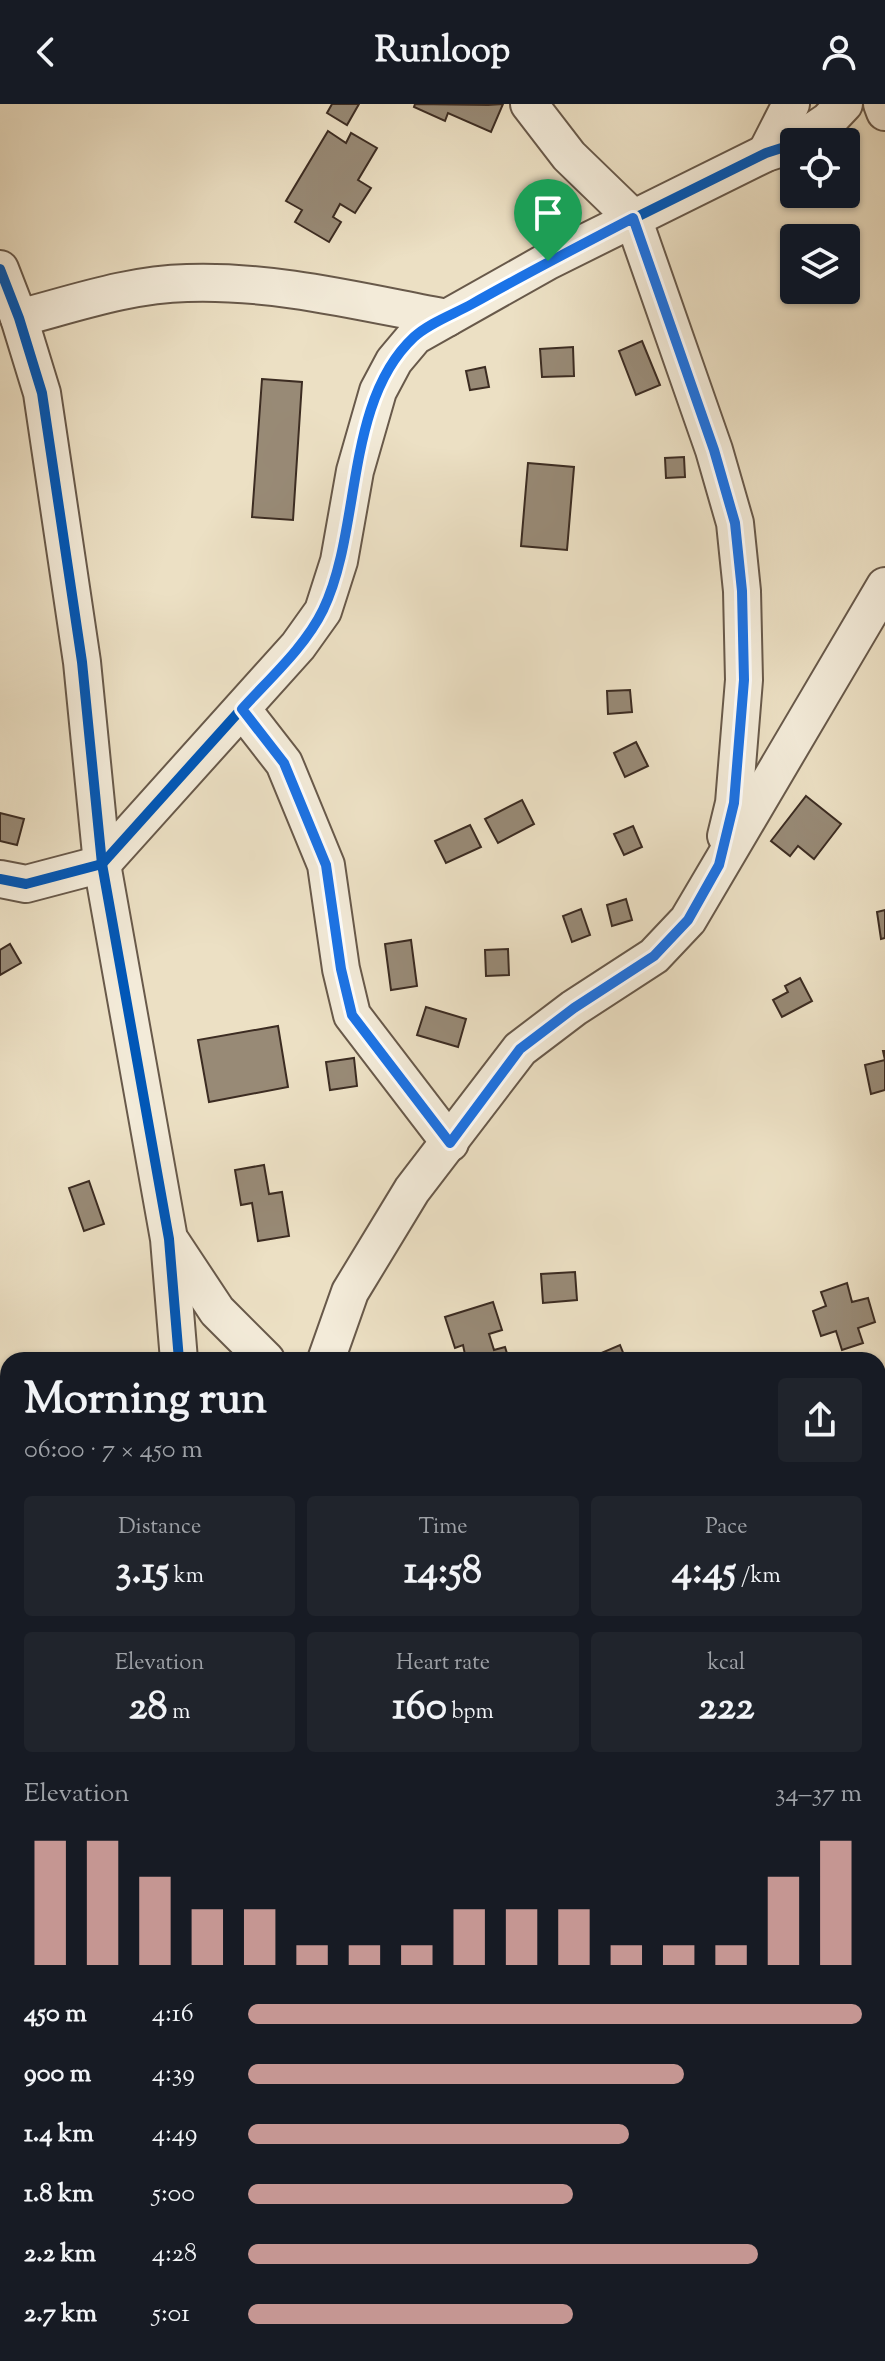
<!DOCTYPE html>
<meta charset="utf-8">
<style>
body{margin:0;font-family:"Sorts Mill Goudy",serif;background:#20242c;color:#f1f3f6;height:100vh;display:flex;flex-direction:column;font-size:30px;white-space:nowrap}
*{box-sizing:border-box;margin:0}
p{font-size:26px;color:#9ea1a6}
.icon{flex:none;width:44px;height:44px;fill:none;stroke:currentColor;stroke-width:2;stroke-linecap:round;stroke-linejoin:round}
.map{position:relative;flex:1;overflow:hidden}
.details{position:absolute;left:0px;top:1248px;width:886px;height:1010px;display:flex;flex-direction:column;background:#171b24;border-radius:24px 24px 0 0;box-shadow:0 2px 6px #0004}
.details>*{flex:none}
.controls{position:absolute;left:780px;top:24px;display:grid;gap:16px}
.controls a{display:grid;place-items:center;width:80px;height:80px;border-radius:8px;background:#171b24;box-shadow:0 2px 6px #0004;font-size:40px}
.pin{position:absolute;display:grid;place-items:center;width:68px;height:68px;color:#fff;margin:-82px -34px;border-radius:50% 50% 50% 0;rotate:-45deg;box-shadow:0 0 8px #0007}
.pin .icon{rotate:45deg}
.round{display:grid;place-items:center;flex:none;width:84px;height:84px;border-radius:8px;background:#20242c}
.headline{display:flex;align-items:center;justify-content:space-between;height:136px;padding:0 24px}
h1{font-size:44px;font-weight:800;line-height:60px}
.stats{display:grid;grid-template-columns:repeat(3,1fr);gap:12px;height:136px;padding:8px 24px}
.stats div{display:grid;align-content:center;border-radius:8px;background:#20242c;text-align:center}
.stats b{font-size:40px;font-weight:800}
.stats small{font-size:22px;font-weight:400}
.stats p{font-size:22px}
.chart{height:224px;padding:16px 24px}
.chart p{display:flex;justify-content:space-between}
.chart svg{width:100%;height:144px;margin-top:8px;stroke:#c59692;stroke-width:6}
ul{padding:0 24px;list-style:none;font-size:26px}
li{display:grid;grid-template-columns:128px 96px 1fr;align-items:center;height:60px}
li i{height:20px;border-radius:10px;background:#c59692}
header{display:flex;justify-content:space-between;align-items:center;height:104px;padding:0 24px;background:#171b24;font-size:36px;font-weight:800}
.map>svg:first-child{display:block}
.building{fill:#988a76;stroke:#3c2c22;stroke-width:2}
.lines{fill:none;stroke-linecap:round;stroke-linejoin:round}
.minor-casing{stroke:#68594a;stroke-width:40}
.minor{stroke:#f3ebd9;stroke-width:36}
.cycleway-casing{stroke:#f3ebd9;stroke-width:15}
.cycleway{stroke:#0057b8;stroke-width:10}
.route-casing{stroke:#fff;stroke-width:16}
.route{stroke:#1a73e8;stroke-width:10}
</style>
<header><svg class="icon" aria-label="back" viewBox="0 0 24 24"><path d="M15 5l-7 7 7 7"/></svg>Runloop<svg class="icon" aria-label="person" viewBox="0 0 24 24"><circle cx="12" cy="8" r="4"/><path d="M4 21q1-7 8-7t8 7"/></svg></header>
<div class="map">
<svg width="885" height="2257" viewBox="0 0 885 2257">
<rect width="100%" height="100%" fill="#ece0c4"/>
<filter id="stains"><feTurbulence type="fractalNoise" baseFrequency=".0025" numOctaves="4"/><feColorMatrix values="0 0 0 0 .2 0 0 0 0 .09 0 0 0 0 .02 0 0 0 .5 -.17"/></filter>
<radialGradient id="worn" r=".72"><stop offset=".6" stop-color="#630" stop-opacity="0"/><stop offset="1" stop-color="#630" stop-opacity=".3"/></radialGradient>
<g class="building">
<polygon points="332,0 359,0 347,21 327,9"/>
<polygon points="415,0 488,1 503,0 491,28 448,9 445,17 414,3"/>
<polygon points="328,27 346,39 351,29 377,44 358,76 371,84 355,109 340,100 333,113 341,118 329,138 295,118 302,106 286,97"/>
<polygon points="642,237 660,281 636,291 619,247"/>
<polygon points="573,243 574,272 542,273 540,245"/>
<polygon points="485,263 489,283 470,286 466,267"/>
<polygon points="262,275 302,278 293,416 252,413"/>
<polygon points="684,353 685,373 666,374 665,354"/>
<polygon points="528,359 574,363 567,446 521,442"/>
<polygon points="630,586 632,608 608,610 607,587"/>
<polygon points="636,638 648,662 625,673 614,649"/>
<polygon points="806,692 841,720 814,755 798,742 790,752 771,737"/>
<polygon points="522,696 534,720 498,739 485,715"/>
<polygon points="0,709 24,715 17,741 0,737"/>
<polygon points="470,721 481,743 446,759 435,737"/>
<polygon points="633,722 642,743 624,751 614,730"/>
<polygon points="626,795 632,816 612,822 607,801"/>
<polygon points="581,805 590,831 572,838 563,812"/>
<polygon points="885,806 885,834 881,835 877,808"/>
<polygon points="411,836 417,882 391,886 385,840"/>
<polygon points="10,840 21,859 0,871 0,846"/>
<polygon points="508,845 509,871 486,872 485,846"/>
<polygon points="800,874 812,897 782,913 773,896 788,888 785,882"/>
<polygon points="426,903 466,915 458,943 417,931"/>
<polygon points="278,922 288,983 209,998 198,936"/>
<polygon points="883,947 885,947 885,986 871,990 865,961 885,956"/>
<polygon points="354,954 357,982 330,986 326,958"/>
<polygon points="264,1061 269,1090 282,1088 289,1132 258,1137 252,1099 241,1101 235,1066"/>
<polygon points="89,1077 104,1120 84,1127 69,1084"/>
<polygon points="575,1168 577,1196 543,1199 541,1170"/>
<polygon points="847,1179 852,1198 868,1194 875,1218 858,1224 863,1239 842,1246 836,1227 821,1232 813,1207 826,1202 821,1188"/>
<polygon points="493,1198 502,1226 489,1230 494,1246 505,1243 509,1256 463,1256 466,1255 463,1241 455,1244 445,1213"/>
<polygon points="620,1241 626,1256 602,1256 599,1250"/>
</g>
<g class="lines">
<defs>
<g id="minor">
<polyline points="529,0 569,52 633,114 714,346 735,419 742,487 744,576 734,699 726,732"/>
<polyline points="882,0 885,8"/>
<polyline points="797,38 828,17 844,0"/>
<polyline points="766,49 791,0"/>
<polyline points="0,165 19,214 42,289 82,558 102,760 169,1135 179,1256"/>
<path d="M 19,214 C 73,200 130,180 187,179 C 275,176 361,198 447,214"/>
<polyline points="242,605 284,659 326,761 341,865 352,911 450,1039"/>
<polyline points="0,775 26,780 102,760 298,542 323,507 339,457 355,367 378,287 394,257 415,232 548,157 766,49 794,40"/>
<polyline points="172,1139 217,1207 266,1256"/>
<polyline points="326,1256 350,1188 412,1086 520,945 574,904 654,852 688,816 885,482"/>
<polyline points="0,1785 8,1764"/>
<polyline points="0,2031 8,2034"/>
<polyline points="290,2250 290,2257"/>
</g>
</defs>
<use href="#minor" class="minor-casing"/>
<use href="#minor" class="minor"/>
<defs>
<g id="cycleway">
<polyline points="0,165 19,214 42,289 82,558 102,760 169,1135 179,1256"/>
<polyline points="0,775 26,780 102,760 298,542 323,507 339,457 355,367 378,287 394,257 415,232 548,157 766,49 794,40"/>
</g>
</defs>
<use href="#cycleway" class="cycleway-casing"/>
<use href="#cycleway" class="cycleway"/>
</g>
<g class="lines">
<defs>
<path id="route" d="M 633,114 L 714,346 L 735,419 L 742,487 L 744,576 L 734,699 L 719,761 L 688,816 L 654,852 L 574,904 L 520,945 L 450,1039 L 352,911 L 341,865 L 326,761 L 284,659 L 242,605 C 269,575 305,543 323,506 C 362,426 344,298 414,233 C 429,219 454,210 472,200 C 525,170 579,142 633,114 Z"/>
</defs>
<use href="#route" class="route-casing"/>
<use href="#route" class="route"/>
</g>
<rect width="100%" height="100%" filter="url(#stains)"/>
<rect width="100%" height="100%" fill="url(#worn)"/>
</svg>
<div class="controls">
<a><svg class="icon" aria-label="locate" viewBox="0 0 24 24"><circle cx="12" cy="12" r="6"/><path d="M12 2v4M12 18v4M2 12h4M18 12h4"/></svg></a>
<a><svg class="icon" aria-label="layers" viewBox="0 0 24 24"><path d="M12 4l9 5-9 5-9-5zM3 14l9 5 9-5"/></svg></a>
</div>
<div class="pin" style="left:548px;top:157px;background:#1e9e55"><svg class="icon" aria-label="arrive" viewBox="0 0 24 24"><path d="M6 21V4h12l-3 4 3 4H6"/></svg></div>
<section class="details">
<div class="headline"><div><h1>Morning run</h1><p>06:00 · 7 × 450 m</p></div><a class="round"><svg class="icon" aria-label="share" viewBox="0 0 24 24"><path d="M12 15V3M7 8l5-5 5 5M5 13v7h14v-7"/></svg></a></div>
<div class="stats">
<div><p>Distance</p><b>3.15<small> km</small></b></div>
<div><p>Time</p><b>14:58</b></div>
<div><p>Pace</p><b>4:45<small> /km</small></b></div>
</div>
<div class="stats">
<div><p>Elevation</p><b>28<small> m</small></b></div>
<div><p>Heart rate</p><b>160<small> bpm</small></b></div>
<div><p>kcal</p><b>222</b></div>
</div>
<div class="chart"><p><span>Elevation</span>34–37 m</p>
<svg viewBox="0 0 160 44" preserveAspectRatio="none"><path d="M5 44V6M15 44V6M25 44V17M35 44V27M45 44V27M55 44V38M65 44V38M75 44V38M85 44V27M95 44V27M105 44V27M115 44V38M125 44V38M135 44V38M145 44V17M155 44V6"/></svg>
</div>
<ul>
<li><b>450 m</b>4:16<i style="width:100%"></i></li>
<li><b>900 m</b>4:39<i style="width:71%"></i></li>
<li><b>1.4 km</b>4:49<i style="width:62%"></i></li>
<li><b>1.8 km</b>5:00<i style="width:53%"></i></li>
<li><b>2.2 km</b>4:28<i style="width:83%"></i></li>
<li><b>2.7 km</b>5:01<i style="width:53%"></i></li>
</ul>
</section>
</div>
